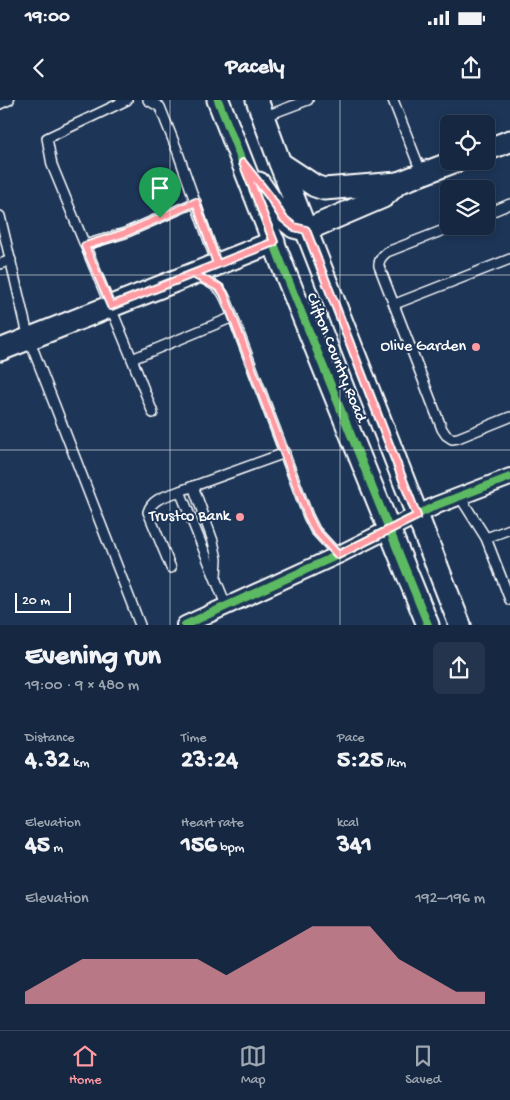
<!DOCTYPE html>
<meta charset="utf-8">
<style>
body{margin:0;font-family:"Gochi Hand",sans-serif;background:#23344c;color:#f1f3f6;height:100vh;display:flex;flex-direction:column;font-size:19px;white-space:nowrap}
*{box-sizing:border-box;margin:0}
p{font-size:16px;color:#9ea6b1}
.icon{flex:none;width:28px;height:28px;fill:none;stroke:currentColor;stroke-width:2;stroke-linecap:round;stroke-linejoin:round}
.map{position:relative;height:525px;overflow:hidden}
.side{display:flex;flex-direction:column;background:#162841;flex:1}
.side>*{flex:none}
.buttons{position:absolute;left:440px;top:15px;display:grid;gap:10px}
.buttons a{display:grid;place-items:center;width:55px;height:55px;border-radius:8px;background:#162841;box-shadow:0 2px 8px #0003,0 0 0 1px #35445a;font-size:25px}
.scale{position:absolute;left:15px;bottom:12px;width:56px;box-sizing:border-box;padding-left:5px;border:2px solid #fff;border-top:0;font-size:14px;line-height:18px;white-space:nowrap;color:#fff;-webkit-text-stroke:4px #1d3557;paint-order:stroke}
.pin{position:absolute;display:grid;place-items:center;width:42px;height:42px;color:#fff;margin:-51px -21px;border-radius:50% 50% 50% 0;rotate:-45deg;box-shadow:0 0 5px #0007}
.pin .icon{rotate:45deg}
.round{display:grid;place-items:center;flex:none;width:52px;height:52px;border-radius:8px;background:#23344c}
.headline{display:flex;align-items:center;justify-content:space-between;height:85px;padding:0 25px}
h1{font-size:28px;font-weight:700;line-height:38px}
.figures{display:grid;grid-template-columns:repeat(3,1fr);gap:8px;height:85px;padding:5px 25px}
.figures div{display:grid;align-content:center}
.figures b{font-size:25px;font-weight:700}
.figures small{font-size:14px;font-weight:400}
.figures p{font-size:14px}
.chart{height:140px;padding:10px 25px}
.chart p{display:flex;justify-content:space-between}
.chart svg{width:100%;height:90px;margin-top:5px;fill:#ff9aa2;opacity:.7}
.status{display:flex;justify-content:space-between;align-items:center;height:35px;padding:0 25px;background:#162841;direction:ltr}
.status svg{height:14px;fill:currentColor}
header{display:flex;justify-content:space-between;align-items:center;height:65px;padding:0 25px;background:#162841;font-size:22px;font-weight:700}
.dock{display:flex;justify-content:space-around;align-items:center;height:70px;border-top:1px solid #35445a;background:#162841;font-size:14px;color:#9ea6b1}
.dock a{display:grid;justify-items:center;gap:2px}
.dock .current{color:#ff9aa2}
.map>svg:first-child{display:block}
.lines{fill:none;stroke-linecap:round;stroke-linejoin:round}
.service-casing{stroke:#fff;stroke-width:12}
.minor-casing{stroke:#fff;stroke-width:20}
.tertiary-casing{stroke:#fff;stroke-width:25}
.service{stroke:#1d3557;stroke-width:9}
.minor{stroke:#1d3557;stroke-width:16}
.tertiary{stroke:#1d3557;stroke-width:21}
.cycleway-casing{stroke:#1d3557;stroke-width:11}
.cycleway{stroke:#5cba63;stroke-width:8}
.route-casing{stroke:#fff;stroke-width:10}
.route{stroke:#ff9aa2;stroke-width:6}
.grid{fill:none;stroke:#fff;stroke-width:1;stroke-opacity:0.55}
.poi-dot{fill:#ff9aa2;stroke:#1d3557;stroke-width:2}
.labels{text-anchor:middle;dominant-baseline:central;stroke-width:4;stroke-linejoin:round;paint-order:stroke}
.poi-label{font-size:16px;fill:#fff;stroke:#1d3557;text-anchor:end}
.street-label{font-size:16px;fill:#fff;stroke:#1d3557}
</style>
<div class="status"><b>19:00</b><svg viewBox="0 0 49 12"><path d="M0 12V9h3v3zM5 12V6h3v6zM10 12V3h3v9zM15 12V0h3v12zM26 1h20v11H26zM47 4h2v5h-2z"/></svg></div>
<header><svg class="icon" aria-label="back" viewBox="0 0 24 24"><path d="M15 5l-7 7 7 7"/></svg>Pacely<svg class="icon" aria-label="share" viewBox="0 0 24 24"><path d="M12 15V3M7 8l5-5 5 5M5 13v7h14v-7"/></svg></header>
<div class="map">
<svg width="510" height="525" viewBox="0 0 510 525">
<rect width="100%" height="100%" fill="#1d3557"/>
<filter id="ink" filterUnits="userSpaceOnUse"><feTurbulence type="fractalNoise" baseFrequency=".02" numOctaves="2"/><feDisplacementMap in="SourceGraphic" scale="10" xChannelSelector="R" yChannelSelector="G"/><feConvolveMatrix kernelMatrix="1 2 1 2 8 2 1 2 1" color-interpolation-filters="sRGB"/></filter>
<g filter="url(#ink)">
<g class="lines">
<defs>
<g id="service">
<polyline points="127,0 47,38 52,65 132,259 233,217 308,416 315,430 338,455"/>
<polyline points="148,0 160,7 177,50 217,164"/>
<polyline points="393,0 422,74"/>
<polyline points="0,4 9,0"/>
<polyline points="263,17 308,0"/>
<polyline points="486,114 510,104"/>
<polyline points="0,116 29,239 140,525"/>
<path d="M 454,126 L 387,152 C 382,156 378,160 379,166 L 442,329 L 446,335 L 452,339 L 458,338 L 510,317"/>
<polyline points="85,145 125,133 196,102"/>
<polyline points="0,164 11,160"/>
<path d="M 196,175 C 223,189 222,188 233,217"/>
<polyline points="395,204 510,159"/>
<polyline points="132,259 153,313"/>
<polyline points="193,386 213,441 217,459 216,477"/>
<polyline points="460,397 486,438 510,500"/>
<polyline points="486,438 510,429"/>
<path d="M 171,468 L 148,412 C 152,398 167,396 180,391"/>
<polyline points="226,505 180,391 285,353"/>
</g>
<polyline id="minor" points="185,525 338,455 437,405 510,377"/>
<g id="tertiary">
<polyline points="218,0 285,172 428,525"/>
<polyline points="257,0 280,63 460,525"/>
<polyline points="486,50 510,41"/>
<polyline points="280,63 315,86 324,89 398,83"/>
<polyline points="259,83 283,118 294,127 306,130"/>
<polyline points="306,130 383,97 398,83 456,61"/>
<polyline points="0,250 274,142"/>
</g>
</defs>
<use href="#service" class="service-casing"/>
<use href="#minor" class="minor-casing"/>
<use href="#tertiary" class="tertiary-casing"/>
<use href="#service" class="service"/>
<use href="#minor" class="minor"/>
<use href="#tertiary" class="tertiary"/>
<defs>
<g id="cycleway">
<polyline points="218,0 285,172 428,525"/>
<polyline points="185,525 338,455 437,405 510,377"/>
</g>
</defs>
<use href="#cycleway" class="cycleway-casing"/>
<use href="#cycleway" class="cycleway"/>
</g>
</g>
<g class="lines" filter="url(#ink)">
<defs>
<polyline id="route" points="160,118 196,102 217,164 193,174 220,188 224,194 308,416 315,430 338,455 417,416 306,130 294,127 283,118 270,97 243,63 274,142 111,206 85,146 125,133 160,118"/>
</defs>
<use href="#route" class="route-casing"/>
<use href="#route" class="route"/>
</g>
<path class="grid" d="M 170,0 L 170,525M 340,0 L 340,525M 0,175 L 510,175M 0,350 L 510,350"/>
<g class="poi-dot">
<circle cx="476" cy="247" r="5"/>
<circle cx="240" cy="417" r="5"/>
</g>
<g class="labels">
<g class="poi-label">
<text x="466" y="247">Olive Garden</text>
<text x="230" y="417">Trustco Bank</text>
</g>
<g class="street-label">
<text transform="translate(335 258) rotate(68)">Clifton Country Road</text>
</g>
</g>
</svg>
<div class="buttons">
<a><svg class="icon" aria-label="locate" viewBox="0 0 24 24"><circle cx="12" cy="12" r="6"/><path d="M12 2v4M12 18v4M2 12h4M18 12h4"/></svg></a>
<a><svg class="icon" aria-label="layers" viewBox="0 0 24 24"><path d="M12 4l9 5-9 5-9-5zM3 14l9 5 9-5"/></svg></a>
</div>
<div class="scale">20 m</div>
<div class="pin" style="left:160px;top:118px;background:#1e9e55"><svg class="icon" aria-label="arrive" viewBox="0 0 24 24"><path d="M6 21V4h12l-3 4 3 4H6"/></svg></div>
</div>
<section class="side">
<div class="headline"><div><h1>Evening run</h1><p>19:00 · 9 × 480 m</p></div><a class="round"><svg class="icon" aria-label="share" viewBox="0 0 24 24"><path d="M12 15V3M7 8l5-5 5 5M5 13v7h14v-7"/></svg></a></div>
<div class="figures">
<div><p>Distance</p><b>4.32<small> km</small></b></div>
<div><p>Time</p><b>23:24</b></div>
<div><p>Pace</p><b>5:25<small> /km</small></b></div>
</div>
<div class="figures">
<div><p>Elevation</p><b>45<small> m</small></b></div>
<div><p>Heart rate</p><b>156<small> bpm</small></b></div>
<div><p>kcal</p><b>341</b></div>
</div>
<div class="chart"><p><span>Elevation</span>192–196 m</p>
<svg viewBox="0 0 160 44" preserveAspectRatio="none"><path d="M0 44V38L10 30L20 22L30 22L40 22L50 22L60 22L70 30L80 22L90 14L100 6L110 6L120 6L130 22L140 30L150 38L160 38V44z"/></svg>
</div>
</section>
<nav class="dock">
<a class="current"><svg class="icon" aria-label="home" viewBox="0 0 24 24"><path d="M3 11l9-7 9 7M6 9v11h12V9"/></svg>Home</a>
<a><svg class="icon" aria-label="map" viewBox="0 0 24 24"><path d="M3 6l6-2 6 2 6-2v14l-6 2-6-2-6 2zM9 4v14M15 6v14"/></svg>Map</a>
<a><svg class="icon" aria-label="saved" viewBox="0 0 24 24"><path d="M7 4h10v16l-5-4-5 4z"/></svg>Saved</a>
</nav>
